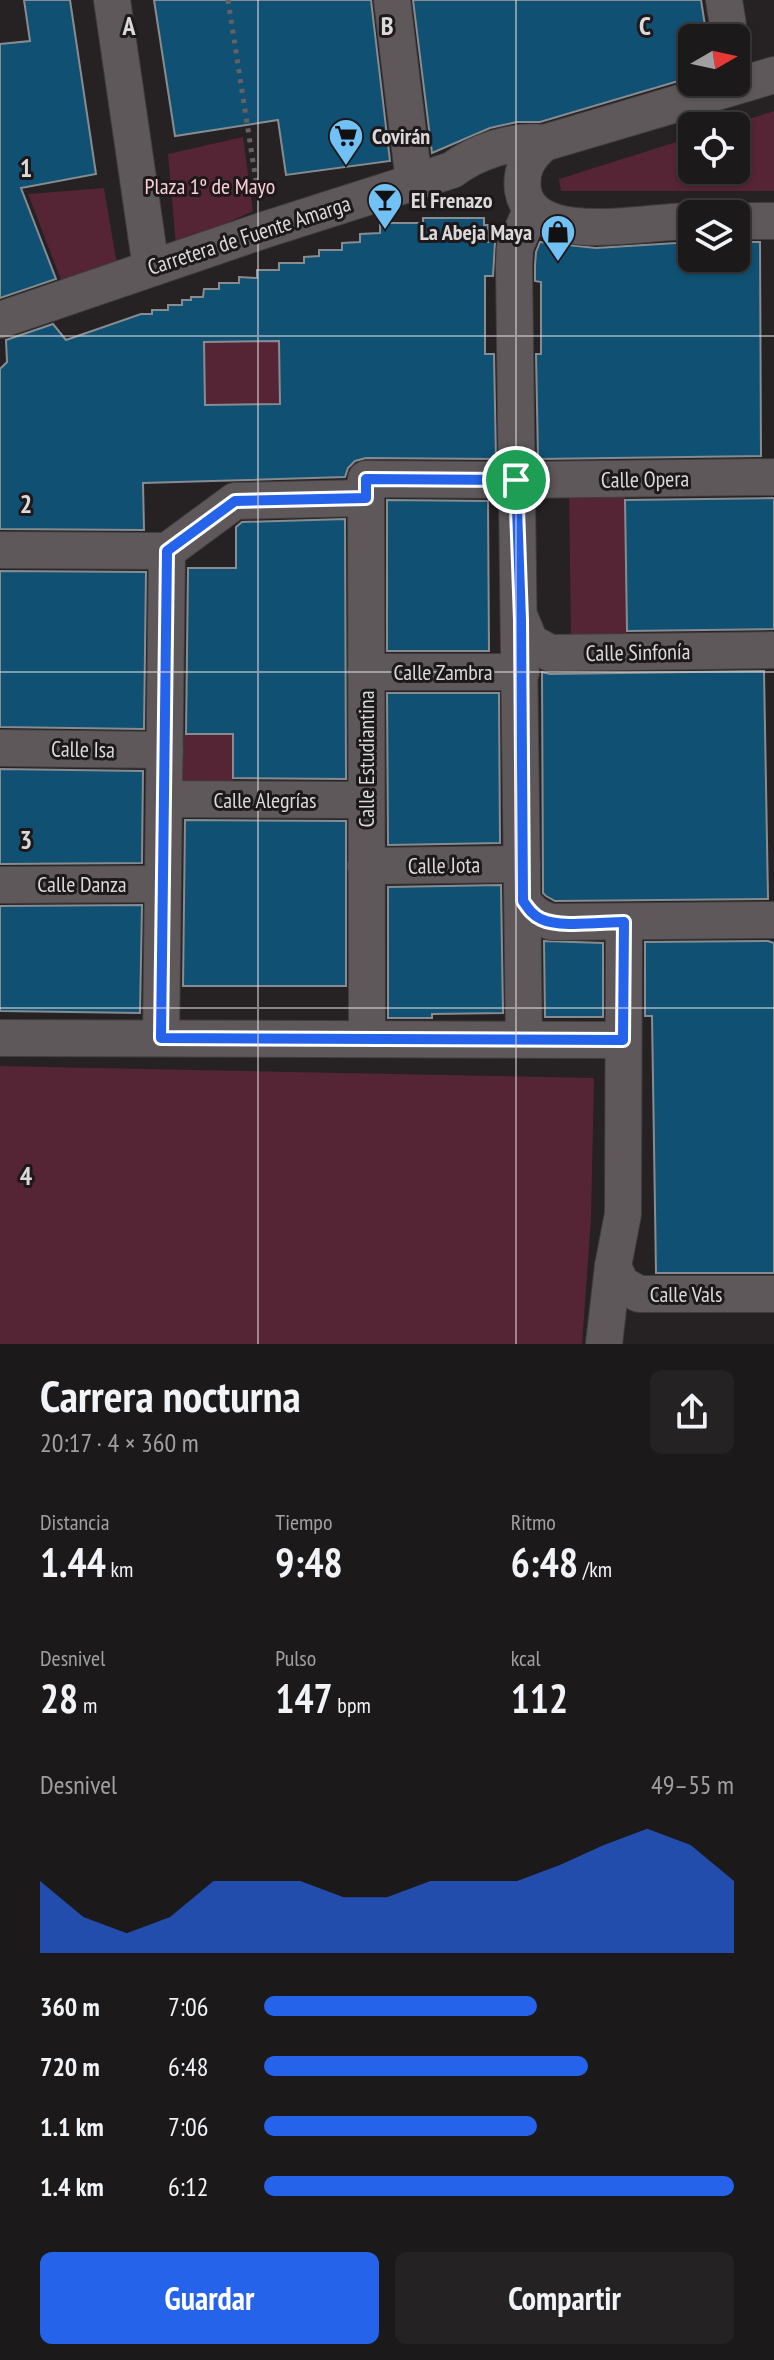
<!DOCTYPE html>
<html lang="es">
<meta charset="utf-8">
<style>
body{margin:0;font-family:"PT Sans Narrow",sans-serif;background:#252223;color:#f1f3f6;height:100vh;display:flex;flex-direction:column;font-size:30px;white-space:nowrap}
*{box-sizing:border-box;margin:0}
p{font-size:26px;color:#a0a0a2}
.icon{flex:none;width:44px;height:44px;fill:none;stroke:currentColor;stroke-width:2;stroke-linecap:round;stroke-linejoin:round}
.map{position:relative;height:1344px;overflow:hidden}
.details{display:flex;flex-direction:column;background:#1c191a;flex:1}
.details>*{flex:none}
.needle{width:52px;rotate:81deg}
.buttons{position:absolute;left:678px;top:24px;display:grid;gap:16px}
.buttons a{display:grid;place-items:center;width:72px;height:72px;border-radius:12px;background:#1c191a;box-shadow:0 2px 6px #0004,0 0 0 2px #3a3839;font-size:40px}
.pin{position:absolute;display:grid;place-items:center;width:68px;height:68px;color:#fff;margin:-34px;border:4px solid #fff;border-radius:50%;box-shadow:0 2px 8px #0007}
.round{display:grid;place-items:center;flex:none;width:84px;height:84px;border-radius:12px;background:#252223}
.overview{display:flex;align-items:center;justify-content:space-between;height:136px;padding:0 40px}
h1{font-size:44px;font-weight:800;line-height:60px}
.metrics{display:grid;grid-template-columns:repeat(3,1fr);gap:12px;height:136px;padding:8px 40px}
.metrics div{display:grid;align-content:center}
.metrics b{font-size:40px;font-weight:800}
.metrics small{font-size:22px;font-weight:400}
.metrics p{font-size:22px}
.chart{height:224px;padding:16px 40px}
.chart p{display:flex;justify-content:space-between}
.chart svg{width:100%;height:144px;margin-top:8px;fill:#2563eb;opacity:.7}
.action{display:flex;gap:16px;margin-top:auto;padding:16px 40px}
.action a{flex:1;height:92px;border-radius:12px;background:#2563eb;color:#fff;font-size:32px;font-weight:800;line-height:92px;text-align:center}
.action a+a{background:#252223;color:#f1f3f6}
ul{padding:0 40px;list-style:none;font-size:26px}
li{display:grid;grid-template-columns:128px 96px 1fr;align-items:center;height:60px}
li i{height:20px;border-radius:10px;background:#2563eb}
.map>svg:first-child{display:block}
.green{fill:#552435}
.building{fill:#105073;stroke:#878c90;stroke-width:2;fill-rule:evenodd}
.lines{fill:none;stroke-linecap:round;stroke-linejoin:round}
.minor-casing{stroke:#403c3d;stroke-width:38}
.path{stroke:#656162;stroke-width:5;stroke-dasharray:4 6;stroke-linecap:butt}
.minor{stroke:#5e585a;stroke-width:36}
.route-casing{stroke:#fff;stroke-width:16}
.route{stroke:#2563eb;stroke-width:10}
.grid{fill:none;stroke:#dcd9da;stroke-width:2;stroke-opacity:0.55}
.labels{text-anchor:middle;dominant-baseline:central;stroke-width:6;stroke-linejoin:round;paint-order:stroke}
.poi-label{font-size:22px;font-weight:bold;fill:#dcd9da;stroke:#1d1819;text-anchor:start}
.park-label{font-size:22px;fill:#fbcdd9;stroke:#1d1819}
.street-label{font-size:22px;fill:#dcd9da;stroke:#1d1819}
.grid-label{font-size:26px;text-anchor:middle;font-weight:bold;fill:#dcd9da;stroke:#1d1819;stroke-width:6;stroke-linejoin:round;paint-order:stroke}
</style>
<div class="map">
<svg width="774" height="1344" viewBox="0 0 774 1344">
<rect width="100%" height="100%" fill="#262122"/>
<g class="green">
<polygon points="774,111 774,191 561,191 559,179 692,137 692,170 736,170 736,126 726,126"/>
<polygon points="243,137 253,211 176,246 168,154"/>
<polygon points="104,188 117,265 63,285 28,194"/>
<polygon points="279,341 280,404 185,405 204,342"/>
<polygon points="625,491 627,636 571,637 569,492"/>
<polygon points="177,734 233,734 233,789 177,788"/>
<polygon points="0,1066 594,1078 591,1219 582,1344 0,1344"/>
</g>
<g class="building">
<polygon points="24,0 70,0 96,174 21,188 56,279 0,298 0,44 30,41"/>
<polygon points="154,0 371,0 390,161 286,175 278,120 175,136"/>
<polygon points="413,0 701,0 707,38 692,38 692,77 540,122 517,122 490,128 432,153"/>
<path d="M 423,218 L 484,218 L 484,225 L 488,225 L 488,242 L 495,242 L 493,276 L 485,276 L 485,354 L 494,354 L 496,459 L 366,458 L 355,461 L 348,468 L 345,477 L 143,483 L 144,530 L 0,529 L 0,369 L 7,362 L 6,340 L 53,324 L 66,340 L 141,314 L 152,314 L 152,310 L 168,310 L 168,305 L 182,305 L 182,300 L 191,300 L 191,297 L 203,297 L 204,289 L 219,289 L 219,283 L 239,283 L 239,277 L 257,278 L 257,270 L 279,270 L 279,263 L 304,263 L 304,257 L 319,256 L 319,250 L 342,250 L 342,243 L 360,242 L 360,234 L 380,233 L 380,223 L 423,223 ZM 279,341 L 280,404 L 205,405 L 204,342 Z"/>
<polygon points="540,242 596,248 692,242 692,258 736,258 736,242 760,242 761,456 538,459 536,354 541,354 541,282 535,281 535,265 536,252"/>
<polygon points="774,498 774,629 627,631 625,500"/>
<polygon points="387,500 488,501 489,651 387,651"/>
<polygon points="345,519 346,779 233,778 233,734 186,734 188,568 236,568 236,527 242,522"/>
<polygon points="0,571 146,572 144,729 0,727"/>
<polygon points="764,671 768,899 555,901 546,896 543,893 542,672 550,674"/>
<polygon points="387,693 499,693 500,843 388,845"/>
<polygon points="0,769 143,771 142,863 0,864"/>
<polygon points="185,820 346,821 346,986 183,986"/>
<polygon points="501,885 503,1013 432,1014 432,1018 388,1018 388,887"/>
<polygon points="142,905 140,1013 0,1011 0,906"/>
<polygon points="544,941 603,943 603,1017 545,1017"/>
<polygon points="768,941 774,943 774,1273 656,1273 652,1016 645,1016 645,942"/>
</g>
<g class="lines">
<defs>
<g id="minor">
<polyline points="112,0 151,268"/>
<polyline points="392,0 414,182"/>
<polyline points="724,0 730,38"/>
<path d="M 544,143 C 528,156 520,170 523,191 C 533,248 651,220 692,221"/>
<polyline points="736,221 774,221"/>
<path d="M 0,320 L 264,230 L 452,170 C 476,152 513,139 544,143 L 774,75"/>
<polyline points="0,550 167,551 235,501 366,498"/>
<polyline points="521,620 530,642 550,653 774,650"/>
<polyline points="366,672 521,672"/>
<polyline points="0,748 165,750"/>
<polyline points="164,799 366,800"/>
<polyline points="366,866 522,864"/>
<polyline points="0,885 163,884"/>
<path d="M 523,901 C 531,913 538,918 552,922 L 774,920"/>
<polyline points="0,1038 623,1040"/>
<polyline points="161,1038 167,551"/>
<polyline points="367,1039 366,479 516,480 774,477"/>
<polyline points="524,1039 514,265 515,247 531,210"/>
<polyline points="613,1266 621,1284 639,1294 774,1294"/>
<polyline points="604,1344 613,1266 623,1214 624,922"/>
</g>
</defs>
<use href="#minor" class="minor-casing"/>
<polyline class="path" points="228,0 258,194"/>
<use href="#minor" class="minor"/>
</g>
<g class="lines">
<defs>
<path id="route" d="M 366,479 L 516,480 L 521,620 L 523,901 C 528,908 532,915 541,919 C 559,928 603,922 624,922 L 623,1040 L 161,1038 L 167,551 L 235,501 L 366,498 Z"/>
</defs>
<use href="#route" class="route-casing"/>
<use href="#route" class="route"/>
</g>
<path class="grid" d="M 258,0 L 258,1344M 516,0 L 516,1344M 0,336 L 774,336M 0,672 L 774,672M 0,1008 L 774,1008"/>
<defs>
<symbol id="supermarket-pin" viewBox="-11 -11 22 30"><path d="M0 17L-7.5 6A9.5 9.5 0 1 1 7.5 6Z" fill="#72c1f5" stroke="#1d1819"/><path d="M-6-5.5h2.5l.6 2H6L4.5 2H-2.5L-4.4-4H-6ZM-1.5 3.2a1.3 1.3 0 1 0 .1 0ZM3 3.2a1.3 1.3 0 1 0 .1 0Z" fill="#111"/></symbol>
<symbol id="bar-pin" viewBox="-11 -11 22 30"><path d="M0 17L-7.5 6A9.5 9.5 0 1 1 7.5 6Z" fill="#72c1f5" stroke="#1d1819"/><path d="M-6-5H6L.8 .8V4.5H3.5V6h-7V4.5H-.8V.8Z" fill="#111"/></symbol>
<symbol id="shop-pin" viewBox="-11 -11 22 30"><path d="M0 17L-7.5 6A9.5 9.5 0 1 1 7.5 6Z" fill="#72c1f5" stroke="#1d1819"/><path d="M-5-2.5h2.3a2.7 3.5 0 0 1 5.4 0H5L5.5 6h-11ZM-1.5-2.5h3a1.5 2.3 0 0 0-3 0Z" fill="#111"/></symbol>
</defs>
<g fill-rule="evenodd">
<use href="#supermarket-pin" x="326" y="116" width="40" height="54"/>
<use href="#bar-pin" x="365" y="180" width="40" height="54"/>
<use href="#shop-pin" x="538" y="212" width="40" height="54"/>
</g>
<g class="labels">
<g class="poi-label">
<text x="372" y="136">Covirán</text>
<text x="411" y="200">El Frenazo</text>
<text x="532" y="232" text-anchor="end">La Abeja Maya</text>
</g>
<g class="park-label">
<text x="210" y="186">Plaza 1º de Mayo</text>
</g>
<g class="street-label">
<text transform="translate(249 235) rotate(-18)">Carretera de Fuente Amarga</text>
<text transform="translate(645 479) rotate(-1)">Calle Opera</text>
<text transform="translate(638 652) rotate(-1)">Calle Sinfonía</text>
<text x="443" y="672">Calle Zambra</text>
<text transform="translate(83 749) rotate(1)">Calle Isa</text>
<text transform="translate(366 759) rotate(-90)">Calle Estudiantina</text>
<text x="265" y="800">Calle Alegrías</text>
<text transform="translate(444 865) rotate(-1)">Calle Jota</text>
<text x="82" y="884">Calle Danza</text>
<text x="686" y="1294">Calle Vals</text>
</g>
</g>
<g class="grid-label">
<text x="129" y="35">A</text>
<text x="387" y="35">B</text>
<text x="645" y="35">C</text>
<text x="26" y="177">1</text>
<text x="26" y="513">2</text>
<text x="26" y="849">3</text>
<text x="26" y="1185">4</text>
</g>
</svg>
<div class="buttons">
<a><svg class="needle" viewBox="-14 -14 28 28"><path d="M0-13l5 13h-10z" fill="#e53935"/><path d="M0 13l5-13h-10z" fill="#a0a0a2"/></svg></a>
<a><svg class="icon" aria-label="locate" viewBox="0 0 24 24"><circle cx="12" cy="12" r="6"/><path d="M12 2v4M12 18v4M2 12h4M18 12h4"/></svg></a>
<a><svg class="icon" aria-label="layers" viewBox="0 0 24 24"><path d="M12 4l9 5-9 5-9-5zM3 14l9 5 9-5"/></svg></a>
</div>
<div class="pin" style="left:516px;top:480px;background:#1e9e55"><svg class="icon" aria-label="arrive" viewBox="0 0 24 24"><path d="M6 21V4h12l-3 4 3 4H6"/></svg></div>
</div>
<section class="details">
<div class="overview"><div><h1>Carrera nocturna</h1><p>20:17 · 4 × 360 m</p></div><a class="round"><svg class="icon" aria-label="share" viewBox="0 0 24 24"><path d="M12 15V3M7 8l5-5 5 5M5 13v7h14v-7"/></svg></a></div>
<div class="metrics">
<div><p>Distancia</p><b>1.44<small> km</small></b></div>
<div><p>Tiempo</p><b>9:48</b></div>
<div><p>Ritmo</p><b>6:48<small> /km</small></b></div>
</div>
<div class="metrics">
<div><p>Desnivel</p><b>28<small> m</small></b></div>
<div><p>Pulso</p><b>147<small> bpm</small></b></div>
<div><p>kcal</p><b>112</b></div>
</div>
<div class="chart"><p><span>Desnivel</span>49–55 m</p>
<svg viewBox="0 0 160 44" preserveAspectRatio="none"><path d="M0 44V22L10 33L20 38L30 33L40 22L50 22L60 22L70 27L80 27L90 22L100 22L110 22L120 17L130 11L140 6L150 11L160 22V44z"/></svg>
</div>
<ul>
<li><b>360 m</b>7:06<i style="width:58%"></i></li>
<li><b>720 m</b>6:48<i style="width:69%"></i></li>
<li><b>1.1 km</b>7:06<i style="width:58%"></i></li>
<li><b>1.4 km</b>6:12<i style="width:100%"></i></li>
</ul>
<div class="action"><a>Guardar</a><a>Compartir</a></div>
</section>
